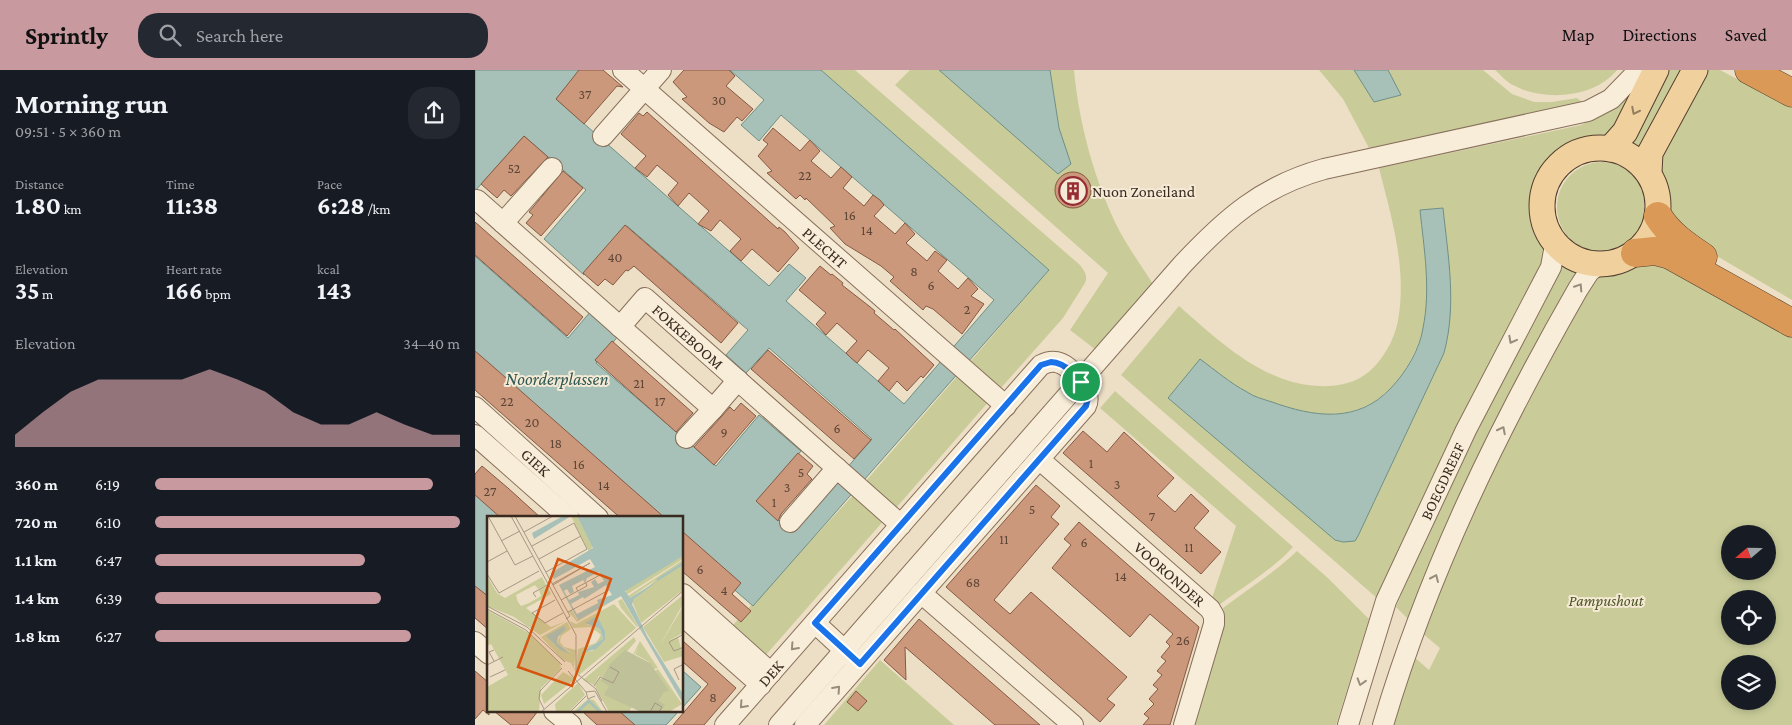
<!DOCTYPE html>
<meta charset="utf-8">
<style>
body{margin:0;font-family:"Crimson Pro",serif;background:#242831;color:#f1f3f6;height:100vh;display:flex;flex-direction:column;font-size:19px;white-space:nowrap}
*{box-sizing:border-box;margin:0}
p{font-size:16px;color:#9ea1a6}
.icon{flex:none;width:28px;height:28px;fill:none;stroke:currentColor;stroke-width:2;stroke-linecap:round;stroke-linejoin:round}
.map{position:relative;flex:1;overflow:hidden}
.sheet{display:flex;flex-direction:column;background:#171b24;width:475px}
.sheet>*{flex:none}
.needle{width:32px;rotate:250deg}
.tools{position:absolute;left:1246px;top:455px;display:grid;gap:10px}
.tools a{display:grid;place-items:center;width:55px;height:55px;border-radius:50%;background:#171b24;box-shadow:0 2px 8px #0003;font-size:25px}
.pin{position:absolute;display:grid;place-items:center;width:42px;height:42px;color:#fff;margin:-21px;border:2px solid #fff;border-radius:50%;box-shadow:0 1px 5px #0007}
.round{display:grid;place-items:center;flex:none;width:52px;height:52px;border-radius:20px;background:#242831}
.headline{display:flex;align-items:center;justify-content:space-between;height:85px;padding:0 15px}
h1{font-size:28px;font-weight:700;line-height:38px}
.figures{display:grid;grid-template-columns:repeat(3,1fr);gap:8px;height:85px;padding:5px 15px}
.figures div{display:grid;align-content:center}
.figures b{font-size:25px;font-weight:700}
.figures small{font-size:14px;font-weight:400}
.figures p{font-size:14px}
.chart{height:140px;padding:10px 15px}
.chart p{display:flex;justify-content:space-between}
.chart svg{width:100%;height:90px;margin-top:5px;fill:#c89a9f;opacity:.7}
ul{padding:0 15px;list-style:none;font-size:16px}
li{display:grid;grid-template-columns:80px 60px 1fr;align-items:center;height:38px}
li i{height:12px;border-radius:6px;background:#c89a9f}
header{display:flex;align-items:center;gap:30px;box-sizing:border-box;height:70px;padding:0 25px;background:#c89a9f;color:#111}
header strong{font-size:24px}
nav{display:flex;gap:28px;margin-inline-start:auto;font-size:18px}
.search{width:350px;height:45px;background:#242831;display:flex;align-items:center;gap:12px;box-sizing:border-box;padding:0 18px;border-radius:20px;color:#9ea1a6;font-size:19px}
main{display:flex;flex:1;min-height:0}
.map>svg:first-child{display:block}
.green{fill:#c9cc99;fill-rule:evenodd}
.water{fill:#a7c1b8;stroke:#6e8f85}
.building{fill:#cb987c;stroke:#875942}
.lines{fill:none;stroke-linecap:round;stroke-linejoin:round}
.minor-casing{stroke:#88705c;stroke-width:22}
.major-casing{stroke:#563f30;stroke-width:27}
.highway-casing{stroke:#563f30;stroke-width:29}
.minor{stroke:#f8edd9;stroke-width:20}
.major{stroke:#f0d19e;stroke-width:25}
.highway{stroke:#db9958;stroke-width:28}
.oneway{stroke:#947e5e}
.oneway2{stroke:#988c7c}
.route-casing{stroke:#fff;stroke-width:10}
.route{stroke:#1a73e8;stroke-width:6}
.labels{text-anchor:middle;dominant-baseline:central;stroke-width:4;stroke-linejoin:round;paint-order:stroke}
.number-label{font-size:14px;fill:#5e4636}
.poi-label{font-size:16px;fill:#392a1f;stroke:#f5ead5;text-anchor:start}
.street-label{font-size:16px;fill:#392a1f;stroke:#f5ead5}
.park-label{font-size:16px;font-style:italic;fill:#4c5526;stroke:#f5ead5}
.water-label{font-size:18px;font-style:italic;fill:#2f5853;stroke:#f5ead5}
.inset-river{fill:none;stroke:#a7c1b8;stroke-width:2.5}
.inset-road{fill:none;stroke:#a59783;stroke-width:1}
.view{fill:#d6540e;fill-opacity:0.15;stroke:#d6540e;stroke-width:2.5}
.inset-edge{fill:none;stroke:#392a1f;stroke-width:2.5}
</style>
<header>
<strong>Sprintly</strong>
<div class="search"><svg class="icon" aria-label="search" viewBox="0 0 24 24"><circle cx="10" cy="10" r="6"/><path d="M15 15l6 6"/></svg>Search here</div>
<nav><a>Map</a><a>Directions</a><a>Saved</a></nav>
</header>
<main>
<section class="sheet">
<div class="headline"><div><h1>Morning run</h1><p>09:51 · 5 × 360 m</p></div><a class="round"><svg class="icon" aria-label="share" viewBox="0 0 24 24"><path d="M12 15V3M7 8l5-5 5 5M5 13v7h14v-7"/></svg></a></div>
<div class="figures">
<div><p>Distance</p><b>1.80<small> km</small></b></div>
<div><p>Time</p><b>11:38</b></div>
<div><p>Pace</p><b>6:28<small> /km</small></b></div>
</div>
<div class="figures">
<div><p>Elevation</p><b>35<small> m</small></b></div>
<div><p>Heart rate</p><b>166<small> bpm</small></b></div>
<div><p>kcal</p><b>143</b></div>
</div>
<div class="chart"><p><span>Elevation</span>34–40 m</p>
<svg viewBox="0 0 160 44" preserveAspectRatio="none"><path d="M0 44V38L10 27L20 17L30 11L40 11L50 11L60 11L70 6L80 11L90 17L100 27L110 33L120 33L130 27L140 33L150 38L160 38V44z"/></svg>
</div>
<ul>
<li><b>360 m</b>6:19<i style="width:91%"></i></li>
<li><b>720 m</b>6:10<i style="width:100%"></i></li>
<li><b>1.1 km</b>6:47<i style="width:69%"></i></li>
<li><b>1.4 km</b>6:39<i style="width:74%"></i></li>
<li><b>1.8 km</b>6:27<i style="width:84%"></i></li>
</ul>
</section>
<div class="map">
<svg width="1317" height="655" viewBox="0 0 1317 655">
<rect width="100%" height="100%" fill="#eddfc6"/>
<g class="green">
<path d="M 346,0 L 380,0 L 605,195 C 610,202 613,206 610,213 L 588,248 L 525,319 L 494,293 L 574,200 Z"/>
<path d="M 435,0 L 464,0 L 595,94 L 584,58 L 575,0 L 599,0 C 604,54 620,113 645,162 C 655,180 667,197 678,214 L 621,280 L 595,260 L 633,203 L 420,15 Z"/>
<polygon points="844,0 879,0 899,32 926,25 913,0 1008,0 1037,24 1059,32 1077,32 1102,28 1107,32 1063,44 894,78 868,29"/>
<path d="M 1020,0 L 1142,0 C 1120,28 1068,32 1038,15 C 1031,12 1026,5 1020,0 Z"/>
<polygon points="1185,0 1210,0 1167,85 1148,75"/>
<polygon points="1227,0 1245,0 1317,38 1317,230 1216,171 1194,139 1192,123 1182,98 1183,81"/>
<path d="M 1168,5 C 1161,21 1155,43 1144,57 C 1134,71 1117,70 1103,76 C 1080,84 1063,107 1060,131 C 1058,151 1073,167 1072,187 L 903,529 L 646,305 L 704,236 C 746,273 794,319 854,316 C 871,315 886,310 898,298 C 912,284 922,263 924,244 C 931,194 916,146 904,98 L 1106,55 L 1142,37 ZM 968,138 C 974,191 981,230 969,283 L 883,466 L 880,471 L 868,472 L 860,469 L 693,328 L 725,290 C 740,300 755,313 772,323 C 780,327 791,330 800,333 C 856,354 903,348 934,293 C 940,282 946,270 948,258 C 956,219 949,179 945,140 Z"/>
<circle cx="1127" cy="137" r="45"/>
<polygon points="1088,190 1107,202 935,551 921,537 991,376"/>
<path d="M 1164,192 L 1199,195 L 1317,264 L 1317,655 L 917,655 L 938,586 L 954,600 L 965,578 L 947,563 C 993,442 1057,321 1120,208 ZM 1255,464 L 1292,464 L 1292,501 L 1255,501 ZM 1255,529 L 1292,529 L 1292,566 L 1255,566 ZM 1255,594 L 1292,594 L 1292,631 L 1255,631 Z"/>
<polygon points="485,303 515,330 421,438 390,412"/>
<path d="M 640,321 L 818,477 C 796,501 769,516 744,535 L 737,528 L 761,456 L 625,338 Z"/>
<polygon points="381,422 411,448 290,586 257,556"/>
<path d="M 822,481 L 853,508 L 894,549 L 861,655 L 717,655 L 750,547 L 748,538 C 773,519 799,503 822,481 Z"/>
<polygon points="405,590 479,655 349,655"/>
</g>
<g class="water">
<polygon points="0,0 106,0 81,29 294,216 314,194 331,208 311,231 429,334 519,230 306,45 284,71 266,55 289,30 255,0 346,0 574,200 278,536 208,475 208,448 176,447 0,295 0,186 93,268 116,241 144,265 121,293 241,396 284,345 326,381 283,432 317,461 397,369 294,278 271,303 251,285 273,260 152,156 109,205 69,169 111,120 49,66 0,121"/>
<polygon points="464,0 575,0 584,58 596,94 583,104"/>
<polygon points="879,0 913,0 926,25 899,32"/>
<path d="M 968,138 C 973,186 982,235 969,283 L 883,466 L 880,471 L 868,472 L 860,470 L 693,328 L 725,289 C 740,300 755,313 772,322 C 779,327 788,329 797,332 C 839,347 882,354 916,318 C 931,302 945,279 948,258 C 956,219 949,179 945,140 Z"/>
<polygon points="0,423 29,447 14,448 14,532 0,519"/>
<polygon points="208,601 226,617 208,637"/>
<polygon points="138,641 204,641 191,655 153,655"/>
</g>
<g class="building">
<polygon points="104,0 128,0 148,17 142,16 109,54 81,29"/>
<polygon points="209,0 254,0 260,6 251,16 278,39 267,51 262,47 249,62 234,53 207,29 212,27 198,12"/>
<polygon points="172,42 303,159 304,157 310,162 324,178 303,202 277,179 266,191 255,181 266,169 245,150 236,161 223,154 234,141 214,123 203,136 193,125 203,113 182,95 172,107 160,98 171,86 146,64 164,43 168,46"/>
<polygon points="298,58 325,81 335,70 345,81 336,91 356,108 366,97 377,107 368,118 389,136 398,125 405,130 409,135 399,146 420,164 430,153 440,164 431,173 452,191 460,181 472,190 463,201 483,219 493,208 503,219 496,226 509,234 487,264 458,239 451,236 448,240 415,211 419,207 406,196 370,174 355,158 360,156 331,128 330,130 325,125 321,129 292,103 297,101 283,86 293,74 288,70"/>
<polygon points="49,66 73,87 36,126 29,120 22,128 6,114"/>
<polygon points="88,101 108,118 66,166 51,153 58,145 54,142"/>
<circle cx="598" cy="120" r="18"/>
<polygon points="0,152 108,247 92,266 0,185"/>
<polygon points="150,155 263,253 246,273 159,196 153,201 151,200 138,215 130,209 123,216 108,203"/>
<polygon points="345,196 356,205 357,204 368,213 367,215 394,236 400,241 399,243 419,260 420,259 459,295 448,308 446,306 432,321 422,311 414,321 403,311 414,298 393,280 382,293 376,288 371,283 382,271 362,253 351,265 341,254 351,243 324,220"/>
<polygon points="137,271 218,343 201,362 120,290"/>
<polygon points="293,280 396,370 379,389 276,299"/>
<polygon points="0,281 14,293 190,448 146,448 141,444 0,320"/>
<polygon points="266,333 281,346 239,395 219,377 255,337 259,341"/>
<polygon points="608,361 632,382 649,362 699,408 682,426 700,442 716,424 734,441 719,458 746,482 726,504 588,383"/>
<polygon points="323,383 338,396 332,404 337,409 306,444 303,451 281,431"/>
<polygon points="7,396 33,418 66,448 26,448 0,425 0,404"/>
<polygon points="561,415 585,436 576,447 584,454 519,530 535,544 556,522 652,607 632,629 640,635 625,652 471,517"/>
<polygon points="604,452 724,557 695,655 668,655 674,648 669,644 679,634 674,629 683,619 678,615 687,605 682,601 691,591 686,587 695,576 691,572 698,564 675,544 655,567 577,498 596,475 589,469"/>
<polygon points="208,462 266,513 257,524 276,541 266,552 208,502"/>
<polygon points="0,516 14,527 14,560 0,548"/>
<polygon points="444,549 509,606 565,655 520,655 430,577 431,610 409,590"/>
<polygon points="208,571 261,618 229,655 198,655 233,614 208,592"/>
<polygon points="0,601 14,613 14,645 8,640 0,649"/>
<polygon points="381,621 392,631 383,641 372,632"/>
<polygon points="19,641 63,641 52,655 36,655"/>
<polygon points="107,641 144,641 160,655 122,655"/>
</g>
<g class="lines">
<defs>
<g id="minor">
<path id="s1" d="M 148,0 L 531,336"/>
<polyline points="128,66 186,0"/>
<polyline points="2,130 238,339 263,310"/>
<polyline points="28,153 77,98"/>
<path id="s2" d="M 145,257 L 170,228 L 426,455"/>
<path id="s3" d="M 0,337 L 123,448"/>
<polyline points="0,365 94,448"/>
<polyline points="211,368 238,339"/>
<path id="s4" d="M 564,389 L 735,539 L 739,546 L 739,554 L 709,655"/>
<polyline points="315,452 362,398"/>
<polyline points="446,523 598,655"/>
<polyline points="208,524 296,603"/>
<polyline points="208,546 286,615"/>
<polyline points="340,553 379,589"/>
<polyline points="0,572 14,584"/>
<polyline points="79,641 96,655"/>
<path id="s5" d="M 250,655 L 566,295 C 570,293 576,291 581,292 C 595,294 619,321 611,336 L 330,655"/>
<path d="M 304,655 L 707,195 C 750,149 787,116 849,99 L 1113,41 L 1136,29 L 1164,0"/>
<path id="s6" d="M 873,655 L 911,531 L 991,360 L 1076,197 L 1080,175"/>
<path d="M 908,655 C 953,502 1024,357 1103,219 L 1114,202 L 1124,194"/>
</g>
<g id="major">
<circle cx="1125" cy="136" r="58"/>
<polyline points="1135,79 1150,62 1181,0"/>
<polyline points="1174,102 1175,83 1220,0"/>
</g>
<g id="highway">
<polyline points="1274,0 1317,23"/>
<path d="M 1183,146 C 1194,164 1210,175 1228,187"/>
<polyline points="1160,183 1180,181 1195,185 1317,253"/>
</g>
</defs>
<use href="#minor" class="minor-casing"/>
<use href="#major" class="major-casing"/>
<use href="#highway" class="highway-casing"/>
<use href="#minor" class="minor"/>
<use href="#major" class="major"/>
<use href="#highway" class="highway"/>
</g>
<defs><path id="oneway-chevron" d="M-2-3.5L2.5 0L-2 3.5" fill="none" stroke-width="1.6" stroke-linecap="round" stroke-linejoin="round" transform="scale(1.25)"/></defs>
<use class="oneway" href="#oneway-chevron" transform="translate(1160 41) rotate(117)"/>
<g class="oneway2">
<use href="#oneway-chevron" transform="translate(1104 217) rotate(-57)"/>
<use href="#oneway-chevron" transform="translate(1037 270) rotate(118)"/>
<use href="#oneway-chevron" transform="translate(1027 360) rotate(-63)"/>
<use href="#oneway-chevron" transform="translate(960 508) rotate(-66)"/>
<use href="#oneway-chevron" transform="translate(319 577) rotate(132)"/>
<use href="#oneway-chevron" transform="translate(886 612) rotate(107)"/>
<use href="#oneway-chevron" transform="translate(362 619) rotate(-48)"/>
<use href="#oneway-chevron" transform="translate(268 635) rotate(132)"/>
</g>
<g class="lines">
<defs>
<path id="route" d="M 576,292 C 590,292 609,311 614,324 L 611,336 L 385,594 L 340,553 L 566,295 Z"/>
</defs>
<use href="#route" class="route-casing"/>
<use href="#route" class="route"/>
</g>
<defs>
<symbol id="building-ring" viewBox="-11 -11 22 22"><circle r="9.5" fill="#f5ead5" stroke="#962d35" stroke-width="1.5"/><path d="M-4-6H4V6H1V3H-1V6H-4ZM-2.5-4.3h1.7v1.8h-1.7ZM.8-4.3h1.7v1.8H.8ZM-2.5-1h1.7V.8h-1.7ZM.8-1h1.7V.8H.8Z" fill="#962d35"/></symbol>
</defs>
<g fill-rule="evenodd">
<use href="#building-ring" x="582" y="105" width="32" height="32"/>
</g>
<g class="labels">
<g class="number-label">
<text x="110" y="24">37</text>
<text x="244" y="30">30</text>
<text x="39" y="98">52</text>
<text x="330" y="105">22</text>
<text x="375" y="145">16</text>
<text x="392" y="160">14</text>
<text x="140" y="187">40</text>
<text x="439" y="201">8</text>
<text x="456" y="215">6</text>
<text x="492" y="239">2</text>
<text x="164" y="313">21</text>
<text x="32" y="331">22</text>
<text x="185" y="331">17</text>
<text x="57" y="352">20</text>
<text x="362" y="358">6</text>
<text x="249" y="362">9</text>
<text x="81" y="373">18</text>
<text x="616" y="393">1</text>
<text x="104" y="394">16</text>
<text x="326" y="402">5</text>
<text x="642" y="414">3</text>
<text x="129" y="415">14</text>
<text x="312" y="417">3</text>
<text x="15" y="421">27</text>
<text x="299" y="432">1</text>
<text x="557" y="439">5</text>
<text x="677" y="446">7</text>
<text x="529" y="469">11</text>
<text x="609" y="472">6</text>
<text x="714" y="477">11</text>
<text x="225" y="499">6</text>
<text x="646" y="506">14</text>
<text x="498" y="512">68</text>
<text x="249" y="520">4</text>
<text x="708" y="570">26</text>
<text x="238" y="627">8</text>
</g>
<g class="poi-label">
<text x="617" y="121">Nuon Zoneiland</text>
</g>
<g class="street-label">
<text stroke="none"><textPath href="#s1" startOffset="269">PLECHT</textPath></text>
<text stroke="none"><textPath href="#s2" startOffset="96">FOKKEBOOM</textPath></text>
<text stroke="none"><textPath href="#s3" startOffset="82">GIEK</textPath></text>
<text stroke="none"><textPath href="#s6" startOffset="262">BOEGDREEF</textPath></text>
<text stroke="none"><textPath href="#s4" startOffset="174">VOORONDER</textPath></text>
<text stroke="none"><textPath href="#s5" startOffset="69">DEK</textPath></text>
</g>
<g class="park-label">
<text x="1131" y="530">Pampushout</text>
</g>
<g class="water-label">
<text x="82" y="309">Noorderplassen</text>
</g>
</g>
<g transform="translate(12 446)">
<rect width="196" height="196" fill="#eddfc6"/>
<path d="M 84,0 L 90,0 L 106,30 L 102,36 ZM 196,40 L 196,43 L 139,79 L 139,72 ZM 196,44 L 196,74 L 154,107 L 145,85 L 170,63 L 143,82 L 141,80 ZM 0,60 L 10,77 L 18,82 L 55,61 L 59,69 L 51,73 L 48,69 L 29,79 L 31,86 L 34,90 L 42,87 L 54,80 L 52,74 L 60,70 L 64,78 L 39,92 L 64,111 L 79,105 L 53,119 L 27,101 L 0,90 ZM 196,79 L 196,89 L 192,95 L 172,131 L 195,92 L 196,117 L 181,125 L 191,121 L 196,140 L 177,146 L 156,111 ZM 134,80 L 90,106 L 82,96 L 85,94 L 90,103 ZM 135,83 L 151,110 L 150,111 L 134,92 L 131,85 ZM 127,88 L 149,112 L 92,159 L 89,152 L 91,133 L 109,127 L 114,119 L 104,111 L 86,112 L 83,105 L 89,108 ZM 110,101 L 118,115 L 118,124 L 105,135 L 95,135 L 108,131 L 116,123 L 113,113 L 99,108 ZM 0,94 L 42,117 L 73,147 L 74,152 L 54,172 L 52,196 L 0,196 L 0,171 L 21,159 L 4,128 L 0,130 ZM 80,106 L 84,113 L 74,120 L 73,126 L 77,131 L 89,134 L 87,151 L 90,159 L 84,147 L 76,144 L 54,121 ZM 77,110 L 70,127 L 84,137 L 73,134 L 60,121 ZM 147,121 L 149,125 L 117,162 L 112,160 L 107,169 L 96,164 ZM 153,125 L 171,152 L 166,153 L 162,146 L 148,138 L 152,130 L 138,154 ZM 171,153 L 195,188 L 182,196 L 173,196 L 172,185 L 177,175 L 166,156 ZM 76,156 L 88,163 L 57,188 L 54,179 ZM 112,162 L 153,177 L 142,196 L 122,196 L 108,170 ZM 91,167 L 98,179 L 82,196 L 69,196 L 68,188 ZM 101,183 L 107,184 L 116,196 L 86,196 Z" fill="#c9cc99" fill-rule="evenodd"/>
<path d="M 138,134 L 163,147 L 182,175 L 177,176 L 172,185 L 178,189 L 173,196 L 154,196 L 117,179 L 122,170 L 114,165 L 123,148 Z" fill="#bfc198"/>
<path d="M 76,0 L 84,0 L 47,23 L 45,17 ZM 90,0 L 196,0 L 196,40 L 138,75 L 143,82 L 172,64 L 147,83 L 145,88 L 160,120 L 196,178 L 196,187 L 134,80 L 91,104 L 72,69 L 108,51 L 103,43 L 67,63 L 64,57 L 106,32 ZM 112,56 L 117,65 L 111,68 L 108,63 L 104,66 L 107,71 L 91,76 L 92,79 L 82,84 L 77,75 L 80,73 L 83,78 L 87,76 L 85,70 L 96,64 L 98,67 L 100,62 ZM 119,69 L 125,79 L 110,84 L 111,87 L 90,98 L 84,88 L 96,81 L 97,83 ZM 110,100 L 118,115 L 118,124 L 109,133 L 94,137 L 116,123 L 113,113 L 98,107 ZM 77,110 L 79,113 L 71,121 L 70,127 L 84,138 L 73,134 L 59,120 Z" fill="#a7c1b8" fill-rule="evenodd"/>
<path class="inset-river" d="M 170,64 L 197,47M 90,196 L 102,185 L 113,196"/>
<path class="inset-road" d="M 1,0 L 28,49 L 46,40M 24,0 L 89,119 L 89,157 L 109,173 L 115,185M 28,0 L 83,100 L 79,103M 37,16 L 66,0M 14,25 L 33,15M 45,30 L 87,7 L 100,33 L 59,56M 52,43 L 94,20M 0,46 L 20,35M 0,58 L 12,77 L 52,55M 65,68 L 103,47 L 66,69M 91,75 L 89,72 L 113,59M 49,81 L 46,77 L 60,69M 68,84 L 45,97 L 58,107 L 76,97M 74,84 L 100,70 L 99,67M 0,90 L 40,111 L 78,146M 0,93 L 39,114 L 75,149M 81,96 L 122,74M 197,118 L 182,126 L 187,135 L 197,131M 7,134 L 2,136 L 7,145M 0,149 L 16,141M 81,155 L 99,176M 3,161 L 18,154M 192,164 L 187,153 L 197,148M 107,170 L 113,161 L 126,167 L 132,156 L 123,151M 108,180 L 101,183 L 99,176 L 108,175 L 120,196M 57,193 L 52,183 L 53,175 L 75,152M 54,196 L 197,74M 83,196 L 99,180M 163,196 L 168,187 L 175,191 L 172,196"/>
<path class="view" d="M 71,43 L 124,63 L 85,170 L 31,151 Z"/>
<rect width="196" height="196" class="inset-edge"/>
</g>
</svg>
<div class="tools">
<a><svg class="needle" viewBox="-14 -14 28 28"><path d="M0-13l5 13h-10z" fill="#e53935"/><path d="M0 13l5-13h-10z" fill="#9ea1a6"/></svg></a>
<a><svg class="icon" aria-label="locate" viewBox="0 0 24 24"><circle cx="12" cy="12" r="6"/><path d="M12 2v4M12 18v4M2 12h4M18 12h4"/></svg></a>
<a><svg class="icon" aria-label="layers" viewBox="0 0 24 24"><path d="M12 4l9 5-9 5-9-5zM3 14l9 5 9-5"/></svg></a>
</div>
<div class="pin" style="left:606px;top:312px;background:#1e9e55"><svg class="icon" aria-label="arrive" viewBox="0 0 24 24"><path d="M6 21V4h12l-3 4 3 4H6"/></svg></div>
</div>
</main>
